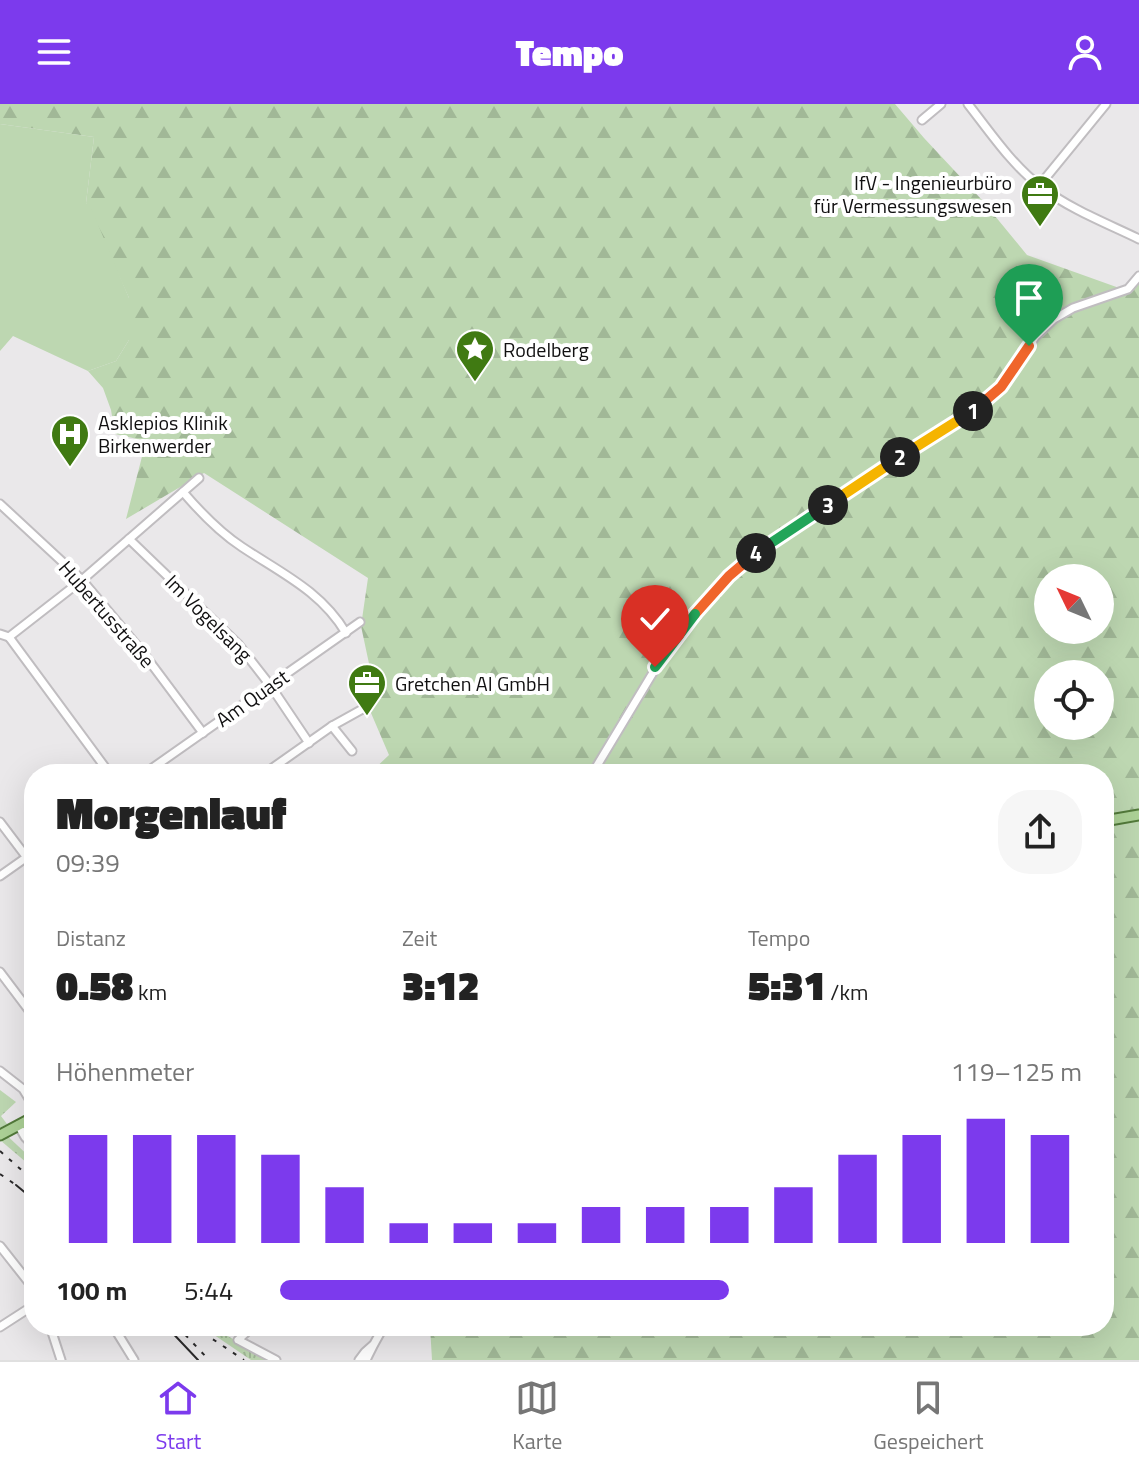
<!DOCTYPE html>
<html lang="de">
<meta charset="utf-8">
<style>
body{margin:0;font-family:"Titillium Web",sans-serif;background:#f6f6f6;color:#222;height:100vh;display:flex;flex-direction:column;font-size:30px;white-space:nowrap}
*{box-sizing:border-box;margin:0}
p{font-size:26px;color:#767676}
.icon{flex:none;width:44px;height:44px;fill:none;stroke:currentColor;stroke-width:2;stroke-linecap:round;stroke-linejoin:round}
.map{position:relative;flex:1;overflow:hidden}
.side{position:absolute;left:24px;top:660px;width:1090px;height:572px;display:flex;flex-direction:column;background:#fff;border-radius:32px;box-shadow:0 8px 32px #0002}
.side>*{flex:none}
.needle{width:52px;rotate:313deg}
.controls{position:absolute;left:1034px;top:460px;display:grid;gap:16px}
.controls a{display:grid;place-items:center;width:80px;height:80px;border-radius:50%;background:#fff;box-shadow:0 8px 32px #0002;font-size:40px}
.pin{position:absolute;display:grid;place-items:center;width:68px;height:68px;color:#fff;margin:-82px -34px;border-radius:50% 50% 50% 0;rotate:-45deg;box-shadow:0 0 8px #0007}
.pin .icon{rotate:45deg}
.km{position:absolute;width:40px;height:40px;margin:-20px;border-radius:50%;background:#222;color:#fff;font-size:22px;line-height:40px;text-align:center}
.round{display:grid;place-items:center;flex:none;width:84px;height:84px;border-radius:32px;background:#f6f6f6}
.headline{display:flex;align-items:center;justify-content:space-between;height:136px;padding:0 32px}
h1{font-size:44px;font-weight:800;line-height:60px}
.figures{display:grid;grid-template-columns:repeat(3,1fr);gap:12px;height:136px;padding:8px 32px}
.figures div{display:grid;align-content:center}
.figures b{font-size:40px;font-weight:800}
.figures small{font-size:22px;font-weight:400}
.figures p{font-size:22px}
.chart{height:224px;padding:16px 32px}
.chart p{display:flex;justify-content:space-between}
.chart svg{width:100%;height:144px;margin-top:8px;stroke:#7c3aed;stroke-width:6}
ul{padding:0 32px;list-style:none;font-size:26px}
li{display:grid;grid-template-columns:128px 96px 1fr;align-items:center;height:60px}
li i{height:20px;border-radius:10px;background:#7c3aed}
header{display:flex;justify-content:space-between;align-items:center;height:104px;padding:0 32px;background:#7c3aed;color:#fff;font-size:36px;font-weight:800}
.tabs{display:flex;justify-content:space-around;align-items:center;height:112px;border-top:2px solid #e0e0e0;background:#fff;font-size:22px;color:#767676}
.tabs a{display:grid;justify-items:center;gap:4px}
.tabs .selected{color:#7c3aed}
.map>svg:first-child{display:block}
.grass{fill:url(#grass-tufts)}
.forest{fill:url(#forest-firs);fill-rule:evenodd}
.green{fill:#bdd7b1}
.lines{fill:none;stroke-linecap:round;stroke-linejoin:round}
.minor-casing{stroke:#c0bdc0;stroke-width:11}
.major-casing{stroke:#527a3a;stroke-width:13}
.minor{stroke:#fff;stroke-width:7}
.major{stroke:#acd196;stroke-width:9}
.tram{stroke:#2b2a2b;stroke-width:2}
.rail{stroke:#2b2a2b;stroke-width:2;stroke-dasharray:4 8;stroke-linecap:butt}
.split-1-casing{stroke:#fff;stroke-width:16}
.split-2-casing{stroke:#fff;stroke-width:16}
.split-3-casing{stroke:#fff;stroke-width:16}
.split-4-casing{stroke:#fff;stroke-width:16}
.split-5-casing{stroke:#fff;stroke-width:16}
.split-6-casing{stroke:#fff;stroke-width:16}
.split-1{stroke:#f0652b;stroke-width:10}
.split-2{stroke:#f5b400;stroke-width:10}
.split-3{stroke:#f5b400;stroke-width:10}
.split-4{stroke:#22a559;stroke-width:10}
.split-5{stroke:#f0652b;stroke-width:10}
.split-6{stroke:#22a559;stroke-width:10}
.labels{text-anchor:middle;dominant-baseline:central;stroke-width:8;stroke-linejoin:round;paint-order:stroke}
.poi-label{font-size:20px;fill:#111011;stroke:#fff;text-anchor:start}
.street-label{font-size:20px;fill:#111011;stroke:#fff}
</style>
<header><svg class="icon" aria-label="menu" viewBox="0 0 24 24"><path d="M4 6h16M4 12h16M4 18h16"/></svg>Tempo<svg class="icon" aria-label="person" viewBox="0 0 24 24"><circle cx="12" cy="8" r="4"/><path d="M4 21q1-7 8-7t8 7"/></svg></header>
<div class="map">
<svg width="1139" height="1256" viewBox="0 0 1139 1256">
<defs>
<pattern id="grass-tufts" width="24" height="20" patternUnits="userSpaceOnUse" patternTransform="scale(2)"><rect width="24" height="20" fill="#bdd7b1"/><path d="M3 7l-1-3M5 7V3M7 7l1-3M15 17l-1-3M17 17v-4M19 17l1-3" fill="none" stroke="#a1b897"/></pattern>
<pattern id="forest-firs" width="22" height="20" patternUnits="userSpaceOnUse" patternTransform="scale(2)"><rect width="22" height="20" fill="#bdd7b1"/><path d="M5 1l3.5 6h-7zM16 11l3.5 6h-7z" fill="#a1b897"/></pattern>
</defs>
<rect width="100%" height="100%" fill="#eae8ea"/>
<g class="grass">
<polygon points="0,986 16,998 1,1012 7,1020 0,1024"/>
<polygon points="0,1025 34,1057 34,1065 0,1036"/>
<polygon points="201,1222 210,1222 270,1256 251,1256"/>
</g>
<path class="forest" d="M 0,0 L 895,0 L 924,34 L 981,95 L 1027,151 L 1122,185 L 1139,174 L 1139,1256 L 432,1256 L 430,1222 L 1104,1222 L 1104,670 L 369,670 L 389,651 L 368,602 L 371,569 L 361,522 L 368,474 L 204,369 L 126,415 L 146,337 L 115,330 L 111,306 L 103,284 L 88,267 L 116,257 L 129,236 L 129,194 L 86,99 L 94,33 L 0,20 ZM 1048,474 L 1100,474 L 1100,526 L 1048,526 ZM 1048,570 L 1100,570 L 1100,622 L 1048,622 Z"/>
<polygon class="green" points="0,20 94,33 86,99 91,104 129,194 129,236 116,257 88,267 13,232 0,247"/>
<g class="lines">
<defs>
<g id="minor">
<path d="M 968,0 C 990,28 1012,61 1041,83 C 1070,105 1106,119 1139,135"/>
<polyline points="922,16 941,0"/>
<polyline points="1039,82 1106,0"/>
<path d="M 183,388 C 201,409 219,428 242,443 C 281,469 321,487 346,529"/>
<polyline points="0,400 82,476 144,550 203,629"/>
<polyline points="129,435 238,540 270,581 309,639"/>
<polyline points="0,530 9,533 110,670"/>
<polyline points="9,533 82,476 199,374"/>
<polyline points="332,622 352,647"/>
<polyline points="144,670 360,518"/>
<polyline points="264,670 332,622 368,602"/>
<polyline points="592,670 666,547 713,489 729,472 769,440 886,362 971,309 988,296 1001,283 1013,267 1035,233 1054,215 1073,204 1128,185 1139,172"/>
<polyline points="0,718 34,763"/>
<polyline points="0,772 34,748"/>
<polyline points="0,868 34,913"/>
<polyline points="0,967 23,985 34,1003"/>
<polyline points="18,1021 25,1033 34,1042"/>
<polyline points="0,1142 34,1185"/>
<polyline points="50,1222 61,1256"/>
<polyline points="113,1222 134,1256"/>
<polyline points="253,1222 238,1236 276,1256"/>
<polyline points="0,1223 34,1201"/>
<polyline points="359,1256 365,1248 374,1240 384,1222"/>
<polyline points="366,1256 373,1242"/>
</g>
<g id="major">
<polyline points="1104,717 1139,711"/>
<polyline points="0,1031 34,1013"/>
</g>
</defs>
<use href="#minor" class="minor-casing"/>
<use href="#major" class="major-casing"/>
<use href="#minor" class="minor"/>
<use href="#major" class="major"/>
<g class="tram">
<polyline points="16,1081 34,1096"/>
<polyline points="166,1222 198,1256"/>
</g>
<g class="rail">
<polyline points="0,1047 34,1077"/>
<polyline points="0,1070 16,1081"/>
<polyline points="177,1222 209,1256"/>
<polyline points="193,1222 244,1256"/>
</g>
</g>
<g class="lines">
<defs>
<polyline id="split-1" points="973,307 1001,283 1029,242"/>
<polyline id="split-2" points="900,353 973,307"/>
<polyline id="split-3" points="828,401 900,353"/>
<polyline id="split-4" points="756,449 828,401"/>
<polyline id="split-5" points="695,510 729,472 756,449"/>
<polyline id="split-6" points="655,563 695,510"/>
</defs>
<use href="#split-1" class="split-1-casing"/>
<use href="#split-2" class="split-2-casing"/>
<use href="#split-3" class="split-3-casing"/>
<use href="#split-4" class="split-4-casing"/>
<use href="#split-5" class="split-5-casing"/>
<use href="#split-6" class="split-6-casing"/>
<use href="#split-1" class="split-1"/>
<use href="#split-2" class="split-2"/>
<use href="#split-3" class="split-3"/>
<use href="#split-4" class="split-4"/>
<use href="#split-5" class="split-5"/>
<use href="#split-6" class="split-6"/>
</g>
<defs>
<symbol id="office-pin" viewBox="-11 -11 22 30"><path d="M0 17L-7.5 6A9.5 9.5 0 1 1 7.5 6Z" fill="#407a12" stroke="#fff"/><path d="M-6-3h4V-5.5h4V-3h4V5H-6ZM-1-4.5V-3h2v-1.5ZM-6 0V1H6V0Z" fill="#fff"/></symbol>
<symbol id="sight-pin" viewBox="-11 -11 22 30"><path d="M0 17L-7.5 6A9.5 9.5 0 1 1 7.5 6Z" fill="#407a12" stroke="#fff"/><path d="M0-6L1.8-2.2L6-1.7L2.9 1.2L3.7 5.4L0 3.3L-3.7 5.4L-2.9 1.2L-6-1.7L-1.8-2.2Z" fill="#fff"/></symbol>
<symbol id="hospital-pin" viewBox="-11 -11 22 30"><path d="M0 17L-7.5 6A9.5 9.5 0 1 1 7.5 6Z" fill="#407a12" stroke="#fff"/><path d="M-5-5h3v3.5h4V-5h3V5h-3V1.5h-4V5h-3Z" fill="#fff"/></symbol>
</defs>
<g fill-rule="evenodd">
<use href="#office-pin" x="1018" y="68" width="44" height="60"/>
<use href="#sight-pin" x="453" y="223" width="44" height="60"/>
<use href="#hospital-pin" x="48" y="308" width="44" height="60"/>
<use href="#office-pin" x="345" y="557" width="44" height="60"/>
</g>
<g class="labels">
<g class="poi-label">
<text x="1012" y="78" text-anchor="end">IfV - Ingenieurbüro<tspan x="1012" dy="23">für Vermessungswesen</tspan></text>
<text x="503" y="245">Rodelberg</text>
<text x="98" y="318">Asklepios Klinik<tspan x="98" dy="23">Birkenwerder</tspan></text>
<text x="395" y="579">Gretchen AI GmbH</text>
</g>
<g class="street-label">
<text transform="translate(107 510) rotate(49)">Hubertusstraße</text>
<text transform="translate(209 514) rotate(45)">Im Vogelsang</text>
<text transform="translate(252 594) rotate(-35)">Am Quast</text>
</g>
</g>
</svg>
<div class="controls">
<a><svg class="needle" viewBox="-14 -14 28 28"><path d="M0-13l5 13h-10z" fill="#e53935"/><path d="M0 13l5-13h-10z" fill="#767676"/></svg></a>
<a><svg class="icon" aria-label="locate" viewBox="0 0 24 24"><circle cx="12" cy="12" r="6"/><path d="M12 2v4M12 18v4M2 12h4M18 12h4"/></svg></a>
</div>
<div class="pin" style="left:1029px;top:242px;background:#1e9e55"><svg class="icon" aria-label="arrive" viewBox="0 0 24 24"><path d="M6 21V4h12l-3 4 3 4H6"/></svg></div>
<div class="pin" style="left:655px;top:563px;background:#d93025"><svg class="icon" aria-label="check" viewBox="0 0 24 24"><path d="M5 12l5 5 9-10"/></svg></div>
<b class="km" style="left:973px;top:307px">1</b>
<b class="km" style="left:900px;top:353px">2</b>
<b class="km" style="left:828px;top:401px">3</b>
<b class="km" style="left:756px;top:449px">4</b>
<section class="side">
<div class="headline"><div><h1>Morgenlauf</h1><p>09:39</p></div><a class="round"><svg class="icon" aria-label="share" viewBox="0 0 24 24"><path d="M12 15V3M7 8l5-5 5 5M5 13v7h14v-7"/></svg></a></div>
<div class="figures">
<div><p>Distanz</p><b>0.58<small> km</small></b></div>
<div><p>Zeit</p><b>3:12</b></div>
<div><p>Tempo</p><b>5:31<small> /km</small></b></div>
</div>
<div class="chart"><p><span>Höhenmeter</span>119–125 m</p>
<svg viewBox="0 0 160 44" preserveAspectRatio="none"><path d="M5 44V11M15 44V11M25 44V11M35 44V17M45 44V27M55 44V38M65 44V38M75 44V38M85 44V33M95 44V33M105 44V33M115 44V27M125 44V17M135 44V11M145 44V6M155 44V11"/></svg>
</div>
<ul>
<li><b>100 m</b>5:44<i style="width:56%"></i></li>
</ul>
</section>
</div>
<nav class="tabs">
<a class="selected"><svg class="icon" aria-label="home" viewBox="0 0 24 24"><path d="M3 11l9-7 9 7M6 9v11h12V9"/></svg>Start</a>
<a><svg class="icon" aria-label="map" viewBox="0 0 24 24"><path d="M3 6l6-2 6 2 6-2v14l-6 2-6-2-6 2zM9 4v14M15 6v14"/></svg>Karte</a>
<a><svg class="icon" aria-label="saved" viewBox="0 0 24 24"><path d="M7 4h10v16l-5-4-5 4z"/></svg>Gespeichert</a>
</nav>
